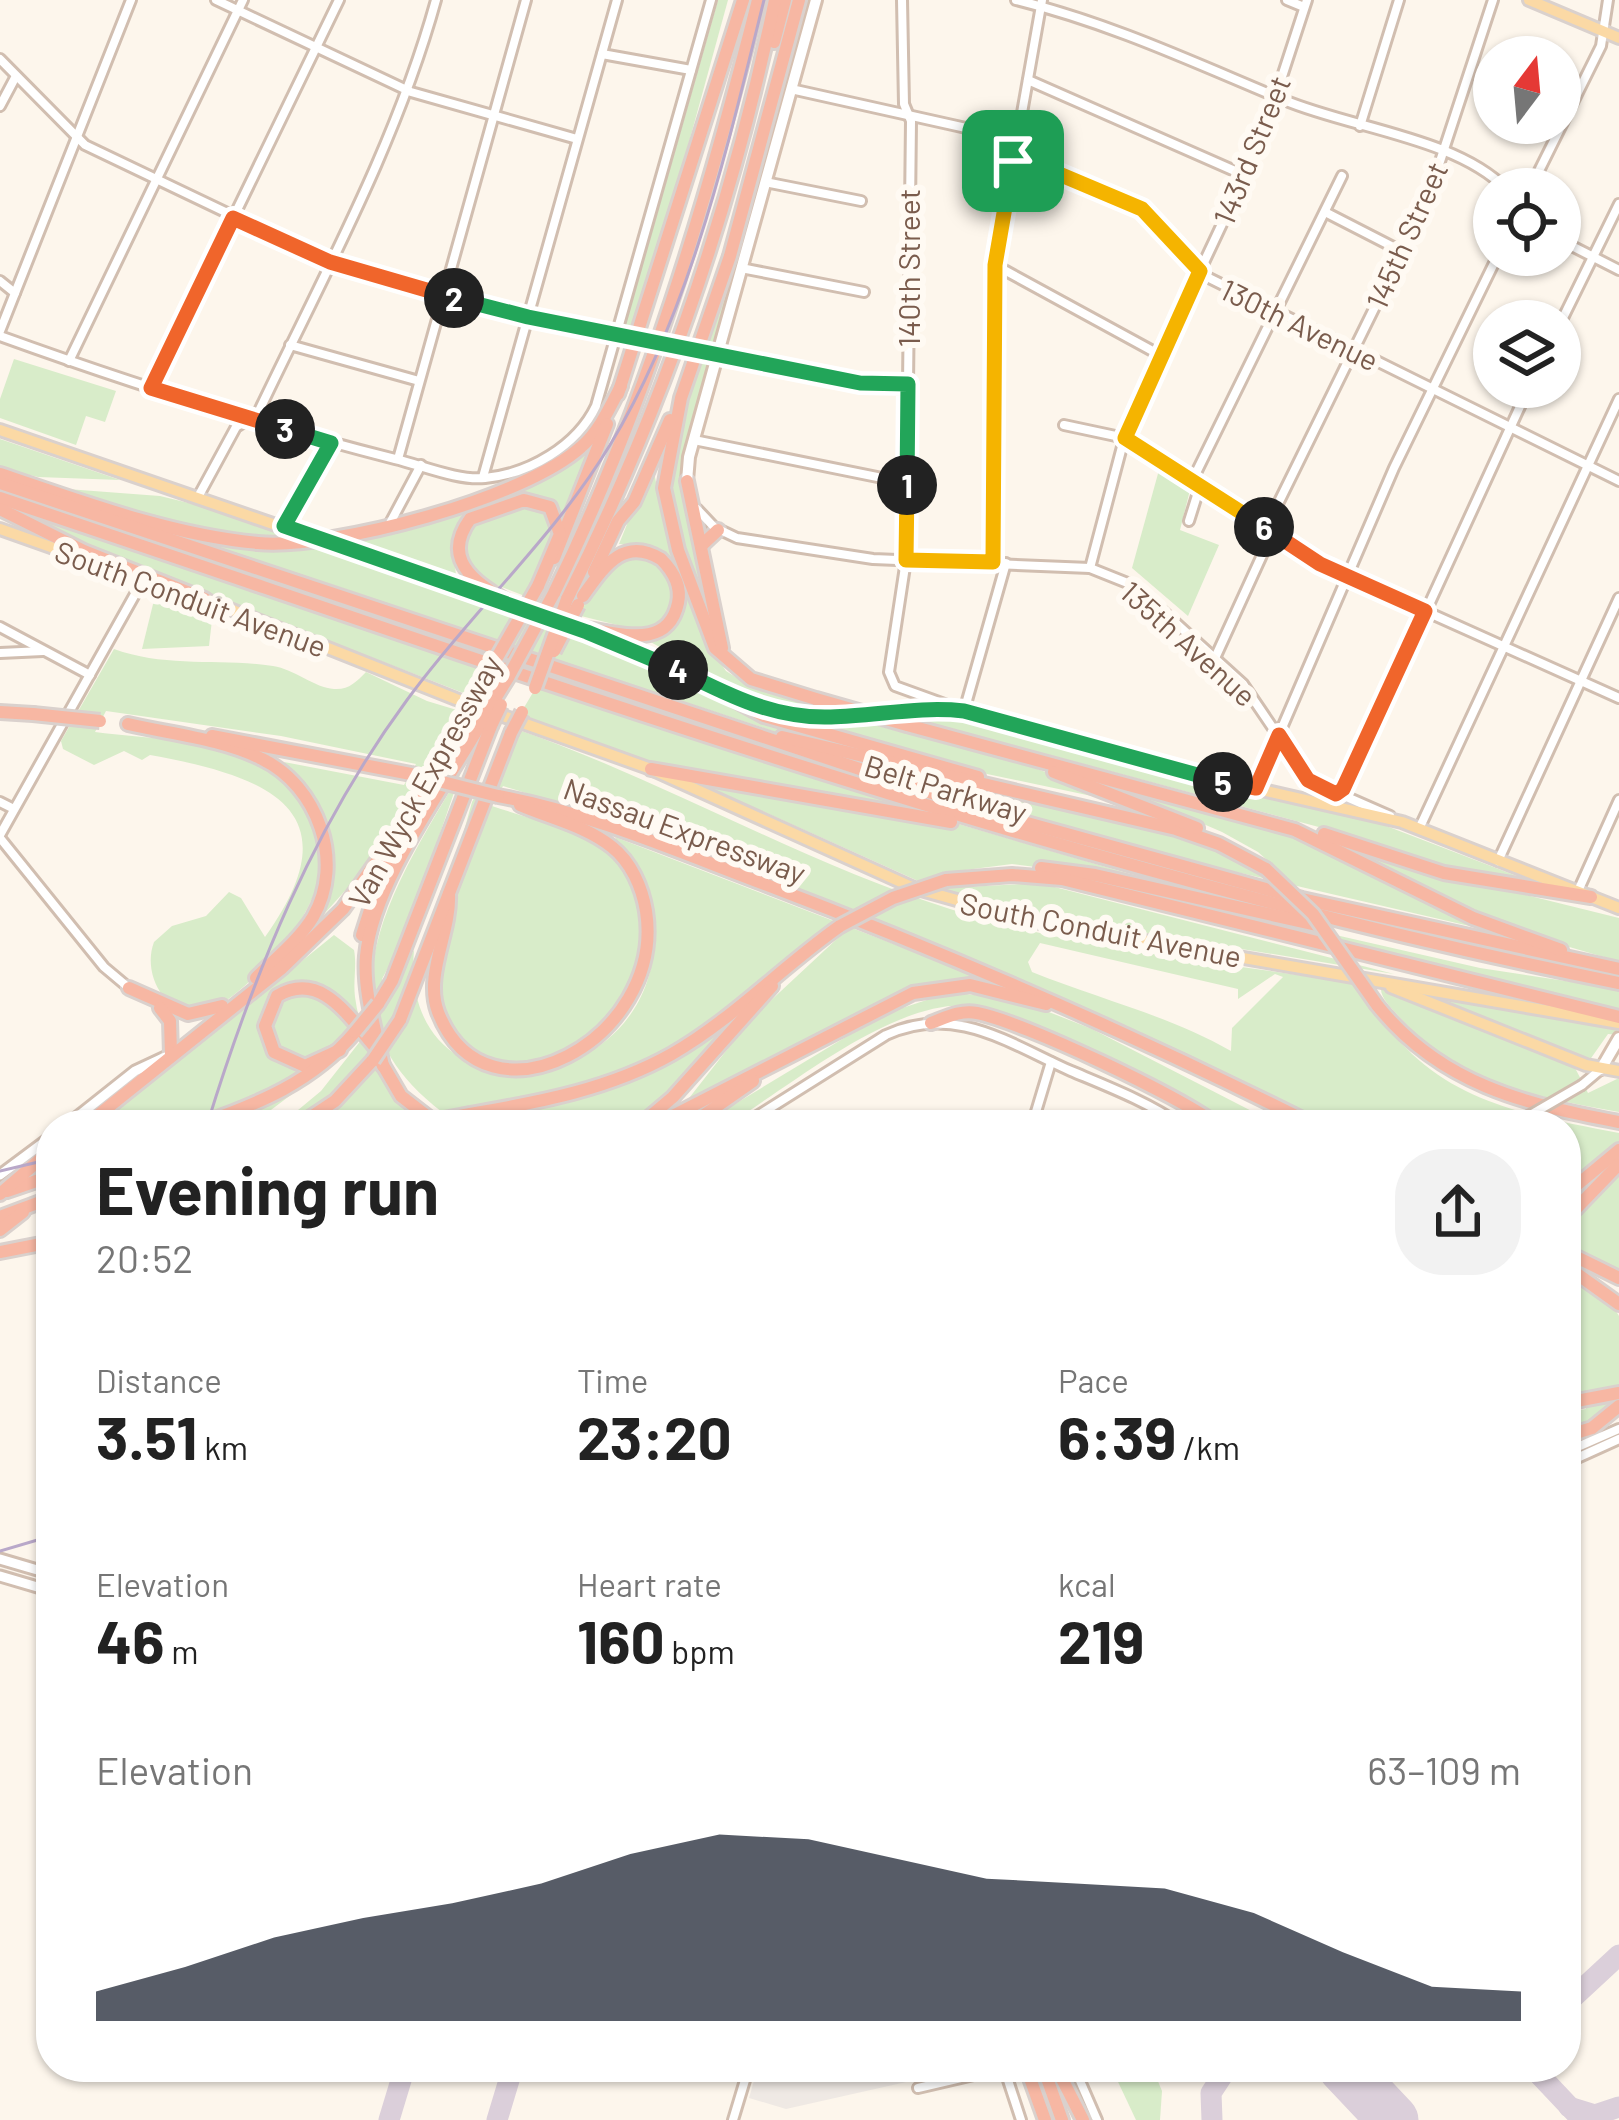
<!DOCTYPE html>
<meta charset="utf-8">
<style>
body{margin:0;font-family:Barlow,sans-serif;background:#f2f2f2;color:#222;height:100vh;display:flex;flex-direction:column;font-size:45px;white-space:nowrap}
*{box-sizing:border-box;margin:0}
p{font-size:39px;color:#767676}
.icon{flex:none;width:66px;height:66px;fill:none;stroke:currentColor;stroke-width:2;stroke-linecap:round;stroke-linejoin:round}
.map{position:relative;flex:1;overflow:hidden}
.panel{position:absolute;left:36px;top:1110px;width:1545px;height:972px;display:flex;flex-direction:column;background:#fff;border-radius:48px;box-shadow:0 3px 9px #0004}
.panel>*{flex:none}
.needle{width:78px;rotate:16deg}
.tools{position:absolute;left:1473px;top:36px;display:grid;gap:24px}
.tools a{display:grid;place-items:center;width:108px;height:108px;border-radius:50%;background:#fff;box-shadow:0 3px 9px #0004;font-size:60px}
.pin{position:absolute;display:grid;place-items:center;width:102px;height:102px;color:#fff;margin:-51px;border-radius:24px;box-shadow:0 6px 18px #0006}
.km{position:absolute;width:60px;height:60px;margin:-30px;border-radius:50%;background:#222;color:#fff;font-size:33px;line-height:60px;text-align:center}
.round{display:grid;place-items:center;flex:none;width:126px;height:126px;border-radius:48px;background:#f2f2f2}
.summary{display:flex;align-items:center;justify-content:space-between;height:204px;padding:0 60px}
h1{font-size:66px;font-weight:700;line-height:90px}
.metrics{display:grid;grid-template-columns:repeat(3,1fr);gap:18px;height:204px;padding:12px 60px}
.metrics div{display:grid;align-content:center}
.metrics b{font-size:60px;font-weight:700}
.metrics small{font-size:33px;font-weight:400}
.metrics p{font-size:33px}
.chart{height:336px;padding:24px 60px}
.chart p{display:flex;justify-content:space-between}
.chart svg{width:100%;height:216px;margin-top:12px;fill:#111827;opacity:.7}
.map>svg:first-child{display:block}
.industrial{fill:#efe9e4}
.green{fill:#d8ecc9;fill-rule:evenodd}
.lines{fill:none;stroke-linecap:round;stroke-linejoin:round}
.taxiway{stroke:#dbcfda;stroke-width:21}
.runway{stroke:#dbcfda;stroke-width:51}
.minor-casing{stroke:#d1beb0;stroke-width:14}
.tertiary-casing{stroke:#d1beb0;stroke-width:15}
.secondary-casing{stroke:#d6c0b0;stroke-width:16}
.primary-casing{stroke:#dad1cd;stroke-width:16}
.motorway-casing{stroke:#dad1cd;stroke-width:18}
.minor{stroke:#fff;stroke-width:8}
.tertiary{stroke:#fff;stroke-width:9}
.secondary{stroke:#fff;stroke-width:10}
.primary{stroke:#fbd9a5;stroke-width:10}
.motorway{stroke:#f7b7a3;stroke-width:12}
.tram{stroke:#b9a8c9;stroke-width:3}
.minor-bridge-casing{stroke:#d1beb0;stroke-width:14;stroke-linecap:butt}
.motorway-bridge-casing{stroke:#dad1cd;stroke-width:18;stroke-linecap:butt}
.minor-bridge{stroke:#fff;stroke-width:8}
.motorway-bridge{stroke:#f7b7a3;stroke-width:12}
.split-1-casing{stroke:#fff;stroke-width:24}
.split-2-casing{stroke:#fff;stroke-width:24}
.split-3-casing{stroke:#fff;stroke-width:24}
.split-4-casing{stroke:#fff;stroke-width:24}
.split-5-casing{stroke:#fff;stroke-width:24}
.split-6-casing{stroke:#fff;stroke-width:24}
.split-7-casing{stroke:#fff;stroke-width:24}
.split-1{stroke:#f5b400;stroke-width:15}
.split-2{stroke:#22a559;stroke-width:15}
.split-3{stroke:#f0652b;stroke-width:15}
.split-4{stroke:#22a559;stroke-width:15}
.split-5{stroke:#22a559;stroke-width:15}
.split-6{stroke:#f0652b;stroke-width:15}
.split-7{stroke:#f5b400;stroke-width:15}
.labels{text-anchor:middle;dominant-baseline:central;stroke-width:12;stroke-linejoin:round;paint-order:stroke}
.street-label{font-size:30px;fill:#7a5c4d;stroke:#fffaf3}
</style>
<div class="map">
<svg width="1619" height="2120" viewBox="0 0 1619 2120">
<rect width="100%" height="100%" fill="#fdf6ec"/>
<polygon class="industrial" points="758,2067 973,2067 786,2109 749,2098"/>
<g class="green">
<polygon points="718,0 728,0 666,226 630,328 625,326"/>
<polygon points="805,0 811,0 715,343 704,343 764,155"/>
<polygon points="14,359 116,391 105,422 86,416 76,445 0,418 0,399"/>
<polygon points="698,359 709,364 683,460 682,485 709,595 704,596 671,507 668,469"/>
<polygon points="0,439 120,480 38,477 0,468"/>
<path d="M 598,444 L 566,524 C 544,478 499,493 462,515 L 453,541 L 456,576 L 352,541 L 429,522 L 541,482 Z"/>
<path d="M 652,463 L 661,506 L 710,647 L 726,671 L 753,688 L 814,707 L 813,712 L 759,702 L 647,640 L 675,625 C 692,596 683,570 659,548 L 619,544 Z"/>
<polygon points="1159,470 1190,490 1180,530 1219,545 1188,616 1132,568"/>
<polygon points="27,486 160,496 197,505 602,644 664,669 751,716 901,760 788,736"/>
<path d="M 528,504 L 552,519 L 552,549 L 535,600 L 486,581 L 463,561 C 469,511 484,516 528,504 Z"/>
<polygon points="32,515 427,651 494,671 479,699 88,548 28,519"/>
<path d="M 639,554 C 670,570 689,597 660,627 L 645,632 L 577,615 L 618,560 Z"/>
<polygon points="155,596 213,611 209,646 142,649"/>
<path d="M 114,649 C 166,668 219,658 273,666 C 294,669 315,688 334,689 C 349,690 356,682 366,672 L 427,701 L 470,714 L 396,834 L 308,932 C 350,855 328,826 284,762 L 404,785 L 416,764 L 281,736 L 106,711 L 95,732 C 152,740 224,738 273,770 C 361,826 318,914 260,971 C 246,985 229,1002 209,1009 C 168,1023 141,976 154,942 L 172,926 L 206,916 L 229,892 L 241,898 L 265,937 C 357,809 266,776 150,755 L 142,760 L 124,751 L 94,765 L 63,749 L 61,741 Z"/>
<polygon points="538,684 931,816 1161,883 1012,864 942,873 946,888 1039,883 1394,974 1029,914 945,893 668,769 519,716"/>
<polygon points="904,716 977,720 1180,778 1355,814 1527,880 1456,870 1345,834"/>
<polygon points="799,719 860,721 1035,768 1120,802 987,774"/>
<path d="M 513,728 C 662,779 800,862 950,909 C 1079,950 1219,962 1353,983 C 1372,1003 1390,1033 1412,1054 C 1468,1107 1546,1119 1619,1133 L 1619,1274 L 1566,1247 L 1566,1125 L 1325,1125 L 1105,1017 L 960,955 L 626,824 L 503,786 L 492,806 C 533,820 585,831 617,861 C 634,877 640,906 641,928 C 646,1064 455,1125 425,972 L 472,802 ZM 1040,943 L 1238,989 L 1238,999 L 1275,974 L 1283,977 L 1232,1028 L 1231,1051 C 1170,1016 1099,999 1032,972 L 1028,962 Z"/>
<path d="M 837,755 L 1180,835 C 1220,849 1253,875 1294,884 L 1258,852 L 1222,832 L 1115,786 L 1347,853 L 1478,928 L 1133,848 Z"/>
<path d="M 461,772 L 405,936 L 382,979 L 388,995 L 414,950 C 398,1131 664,1100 654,927 C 651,882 627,868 615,837 L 998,984 L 964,981 L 913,987 L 686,1102 L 751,1019 L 840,936 L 832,923 C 787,956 750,999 704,1029 C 627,1080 541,1097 452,1115 L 461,1123 C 581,1102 633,1093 732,1018 L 671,1095 L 629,1125 L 461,1125 C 302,1023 389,894 461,772 Z"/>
<path d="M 1360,854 L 1619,918 L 1619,961 C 1528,937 1440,904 1360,854 Z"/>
<polygon points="1205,905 1480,968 1619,989 1619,1013 1203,910"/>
<path d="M 334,935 L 354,950 C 357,965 353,981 355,997 C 362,1049 391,1090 428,1125 C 414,1118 307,1125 280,1125 L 321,1091 L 362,1039 L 357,1022 L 312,1079 L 251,1125 L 99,1125 Z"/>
<path d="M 1381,988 L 1573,1064 L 1588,1093 L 1619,1078 L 1619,1112 C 1536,1097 1464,1084 1405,1023 C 1395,1012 1380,999 1381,988 Z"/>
<path d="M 951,992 L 1021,1001 L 1092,1029 L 1279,1125 L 1216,1125 C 1198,1093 1146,1079 1115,1065 C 1071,1044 1020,1011 971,1006 C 895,998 791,1086 727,1125 L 700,1125 L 884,1014 Z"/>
<polygon points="1429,994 1619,1030 1619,1035 1608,1034 1589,1061"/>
<polygon points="1566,1271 1609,1300 1619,1316 1619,1393 1603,1415 1566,1431 1566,1412 1586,1409 1583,1395 1566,1398"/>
<polygon points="1111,2067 1152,2067 1162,2091 1160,2120 1136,2120"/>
</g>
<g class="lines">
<g class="taxiway">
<polyline points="1566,2004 1619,1955"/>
<polyline points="1532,2067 1582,2120"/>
<polyline points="1569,2107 1595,2115 1619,2107"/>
<polyline points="389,2120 405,2067"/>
<polyline points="497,2120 513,2067"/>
<polyline points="1212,2120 1211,2093 1228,2067"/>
</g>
<polyline class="runway" points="1343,2067 1393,2120"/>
<defs>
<g id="minor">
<polyline points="216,0 411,92 577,139"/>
<polyline points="902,0 904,104 911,121 906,560 889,672 895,686 964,711 1006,563"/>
<path d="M 1016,0 C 1110,23 1195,63 1284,100 C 1350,128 1457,138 1506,189"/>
<polyline points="1287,0 1304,7"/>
<polyline points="602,54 691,70"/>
<polyline points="0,59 85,145 330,262 528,317 617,335"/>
<polyline points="1028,80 1244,175"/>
<polyline points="791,89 966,128 1014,155 1142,209 1207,277 1619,481"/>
<polyline points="0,106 16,76"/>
<polyline points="1360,126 1399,0"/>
<polyline points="765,182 861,201"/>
<polyline points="1530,189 1601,46 1608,0"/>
<polyline points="1325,212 1403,252"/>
<polyline points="1560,240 1619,270"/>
<polyline points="995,265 1160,355"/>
<polyline points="741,268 864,292"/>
<polyline points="0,281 15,293"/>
<polyline points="1560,324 1619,204"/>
<polyline points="0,331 131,0"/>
<path d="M 0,336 C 130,383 261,425 395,459 C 421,465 458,481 485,478 C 529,474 577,446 596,406 L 711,0"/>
<polyline points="290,345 419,381"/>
<polyline points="702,351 860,383 908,384"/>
<polyline points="69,361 243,0"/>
<polyline points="151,387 339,0"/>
<polyline points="1064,425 1125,438 1320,564 1619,698"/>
<polyline points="694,440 907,483"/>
<polyline points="398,459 526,0"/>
<polyline points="483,477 617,0"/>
<polyline points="1192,481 1342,176"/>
<path d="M 198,497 L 236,427 L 258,413 C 322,278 396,145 436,0"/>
<polyline points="697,509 714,527 737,538 873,559 1090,568 1135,586 1243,684 1308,780 1390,816"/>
<polyline points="1189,521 1200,486"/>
<polyline points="389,525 421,465"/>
<polyline points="284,527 331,443"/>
<polyline points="993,562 995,265 1042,0"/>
<polyline points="1090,568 1128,424 1261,141 1307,0"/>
<polyline points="0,627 90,675"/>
<polyline points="0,653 43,651"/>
<polyline points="1215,658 1269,540 1269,522 1427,201 1493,0"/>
<polyline points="1256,788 1394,468 1498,255"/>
<polyline points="1337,793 1347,783 1529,387"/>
<polyline points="0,802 14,809"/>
<polyline points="1419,829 1619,399"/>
<polyline points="0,835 143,580"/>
<polyline points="0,838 104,967 129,988"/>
<polyline points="1498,861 1619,598"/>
<polyline points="1578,891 1619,800"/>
<polyline points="1582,1085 1601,1069"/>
<path d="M 743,1125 L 886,1035 C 954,1003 1010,1044 1071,1071 C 1109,1087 1148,1102 1181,1125"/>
<polyline points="1032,1125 1051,1062"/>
<polyline points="1566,1452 1619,1429"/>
<polyline points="1566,1463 1619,1439"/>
<polyline points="1074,2067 1097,2120"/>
<polyline points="1004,2068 1021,2120"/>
<polyline points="918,2088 1004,2068"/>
<polyline points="733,2120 749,2067"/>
</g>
<g id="tertiary">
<polyline points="67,1125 135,1071 165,1057"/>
<polyline points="0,1175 51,1137"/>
<polyline points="0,1559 51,1574"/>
<polyline points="0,1576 51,1591"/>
</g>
<g id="secondary">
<polyline points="687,481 689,457 816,0"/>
<polyline points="1601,1069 1619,1038"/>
</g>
<g id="primary">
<polyline points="1529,0 1619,38"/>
<polyline points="0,430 502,603"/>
<polyline points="0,529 127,574"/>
<polyline points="202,598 456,699 651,769 914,888 1035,922 1619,1023"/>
<polyline points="593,634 702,682"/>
<polyline points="752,705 816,717 926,709 974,713 1179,771 1402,822 1619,908"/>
<polyline points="1391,987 1586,1065 1619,1071"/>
</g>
<g id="motorway">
<polyline points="799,0 730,256 681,398 664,488 678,550 715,648 751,679 816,699"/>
<polyline points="774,42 785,0"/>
<polyline points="618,394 743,0"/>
<path d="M 0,474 C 83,502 171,535 258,543 C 333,550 525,498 581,447 C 599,432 610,407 621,386"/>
<polyline points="687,481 722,648"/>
<polyline points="0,483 998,815 1302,899 1619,969"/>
<path d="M 0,498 C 535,677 1065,873 1619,983"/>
<polyline points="0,509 84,551 205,599"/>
<polyline points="702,545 718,530"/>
<polyline points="554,558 607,424"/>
<polyline points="594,572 618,521 634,502 670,420"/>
<path d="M 554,593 C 646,406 707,201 758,0"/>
<path d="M 567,599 C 662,410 732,207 775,0"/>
<path d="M 521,609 C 485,589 437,565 470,519 L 524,500 L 550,507 L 560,534 L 538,586"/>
<path d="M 576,628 C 610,629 667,655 678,603 C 682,585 673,571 661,559 C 623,536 604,567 583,596"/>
<polyline points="698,680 764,716 978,777"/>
<polyline points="493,702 509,676"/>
<polyline points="0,712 33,714"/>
<path d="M 128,724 C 171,734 223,739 262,759 C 318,786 345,862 313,917 C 299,940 275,959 256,978"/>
<polyline points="907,725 1295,830 1473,918 1561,950"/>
<polyline points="212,736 411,774"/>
<polyline points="782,737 1176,829 1219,844 1266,869"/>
<polyline points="651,769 951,822"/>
<polyline points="1054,772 1197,828"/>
<path d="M 498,796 C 591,813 679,852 767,885 C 954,956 1135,1035 1314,1125"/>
<polyline points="1324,834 1444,873 1591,897"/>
<polyline points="1041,868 1095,875 1321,926"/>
<polyline points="946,880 1012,875 1062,879 1619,1017"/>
<path d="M 449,894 C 451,932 424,975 438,1012 C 486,1136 666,1039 646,911 C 642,887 631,862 612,847 C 586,826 550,818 520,805"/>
<polyline points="362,935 387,857"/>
<polyline points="129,988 188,1014 222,1006"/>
<polyline points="378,1004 392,981 491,726"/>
<path d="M 1377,1005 C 1440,1084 1524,1104 1619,1122"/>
<polyline points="160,1008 170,1021 171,1054"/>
<polyline points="400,1020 511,733"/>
<path d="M 931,1023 C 947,1017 960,1010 977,1013 C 1023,1022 1180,1096 1217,1125"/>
<path d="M 340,1050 L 305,1066 L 274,1052 L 265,1026 L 277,996 C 321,970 348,1016 375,1047"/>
<polyline points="380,1060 401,1096 437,1124"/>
<path d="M 383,1066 C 376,1031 363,992 366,956 C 373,881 444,788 481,723"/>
<path d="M 470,1114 C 540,1102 610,1089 672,1054 C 733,1019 783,966 840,926"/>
<polyline points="86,1125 282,968 343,909 396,834 459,724"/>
<path d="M 198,1125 C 258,1104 313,1082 355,1032"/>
<polyline points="299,1125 335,1101 373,1060"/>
<polyline points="640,1125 673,1097 772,986"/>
<polyline points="655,1125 913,993 970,985 1046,1004"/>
<polyline points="690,1125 753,1081"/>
<polyline points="7,1191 51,1176"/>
<polyline points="0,1194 51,1150"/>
<polyline points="1566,1194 1619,1150"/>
<polyline points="0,1217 51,1198"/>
<polyline points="1566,1219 1619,1164"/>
<polyline points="0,1230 23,1212"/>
<polyline points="0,1252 51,1242"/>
<polyline points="1566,1252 1619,1278"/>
<polyline points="1566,1266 1619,1304"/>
<polyline points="1566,1403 1619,1393"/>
<polyline points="1566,1436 1592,1428 1619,1406"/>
<polyline points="1026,2067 1045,2120"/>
<polyline points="1043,2067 1062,2120"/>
<polyline points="1056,2067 1083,2120"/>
</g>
</defs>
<use href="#minor" class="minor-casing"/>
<use href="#tertiary" class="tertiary-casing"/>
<use href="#secondary" class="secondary-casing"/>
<use href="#primary" class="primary-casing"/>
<use href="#motorway" class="motorway-casing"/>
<use href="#minor" class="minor"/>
<use href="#tertiary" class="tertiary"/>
<use href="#secondary" class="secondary"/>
<use href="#primary" class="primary"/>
<use href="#motorway" class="motorway"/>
<g class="tram">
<path d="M 207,1125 C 254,973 312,829 407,700 C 471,612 554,538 610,445 C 690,313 727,149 764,0"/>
<polyline points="0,1171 51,1159"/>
<polyline points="0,1551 51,1536"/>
</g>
<defs>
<g id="minor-bridge">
<polyline points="622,336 702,351"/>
<polyline points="1513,1125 1582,1085"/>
</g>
<g id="motorway-bridge">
<polyline points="554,651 578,605"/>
<polyline points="509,676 554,593"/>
<polyline points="535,688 567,599"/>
<polyline points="816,699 907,725"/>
<polyline points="33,714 100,721"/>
<polyline points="481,723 493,702"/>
<polyline points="459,724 538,586"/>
<polyline points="491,726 501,705"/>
<polyline points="511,733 522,712"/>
<polyline points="411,774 498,796"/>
<polyline points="1266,869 1313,914 1377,1005"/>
<polyline points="840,926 893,898 946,880"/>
<polyline points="355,1032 378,1004"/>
<polyline points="373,1060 400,1020"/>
<polyline points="423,1123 470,1114"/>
</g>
</defs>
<use href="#minor-bridge" class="minor-bridge-casing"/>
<use href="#motorway-bridge" class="motorway-bridge-casing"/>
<use href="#minor-bridge" class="minor-bridge"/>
<use href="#motorway-bridge" class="motorway-bridge"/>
</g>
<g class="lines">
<defs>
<polyline id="split-1" points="907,485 906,560 993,562 995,265 1013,161"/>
<polyline id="split-2" points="454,298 528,317 860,383 908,384 907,485"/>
<polyline id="split-3" points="285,429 151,388 233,218 330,262 454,298"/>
<polyline id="split-4" points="285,429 331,443 284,526 587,632 678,670"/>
<path id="split-5" d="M 678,670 C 728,695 774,719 831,717 C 876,716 919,706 964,711 L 1223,782"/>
<polyline id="split-6" points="1223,782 1256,788 1279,735 1308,780 1336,794 1343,789 1425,611 1320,564 1264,527"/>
<polyline id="split-7" points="1013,161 1014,155 1142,209 1200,271 1125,438 1264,527"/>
</defs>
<use href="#split-1" class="split-1-casing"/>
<use href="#split-2" class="split-2-casing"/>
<use href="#split-3" class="split-3-casing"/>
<use href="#split-4" class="split-4-casing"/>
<use href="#split-5" class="split-5-casing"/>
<use href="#split-6" class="split-6-casing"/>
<use href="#split-7" class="split-7-casing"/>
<use href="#split-1" class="split-1"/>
<use href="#split-2" class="split-2"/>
<use href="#split-3" class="split-3"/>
<use href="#split-4" class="split-4"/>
<use href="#split-5" class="split-5"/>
<use href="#split-6" class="split-6"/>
<use href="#split-7" class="split-7"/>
</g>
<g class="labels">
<g class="street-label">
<text transform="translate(1251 150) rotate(-68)">143rd Street</text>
<text transform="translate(1406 235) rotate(-66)">145th Street</text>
<text transform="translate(908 268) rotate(-90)">140th Street</text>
<text transform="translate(1300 324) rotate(26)">130th Avenue</text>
<text transform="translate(191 598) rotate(20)">South Conduit Avenue</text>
<text transform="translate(1189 643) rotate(42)">135th Avenue</text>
<text transform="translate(424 781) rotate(-61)">Van Wyck Expressway</text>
<text transform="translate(946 788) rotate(17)">Belt Parkway</text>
<text transform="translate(685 830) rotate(20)">Nassau Expressway</text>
<text transform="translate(1101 929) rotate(11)">South Conduit Avenue</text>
</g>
</g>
</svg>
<div class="tools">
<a><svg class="needle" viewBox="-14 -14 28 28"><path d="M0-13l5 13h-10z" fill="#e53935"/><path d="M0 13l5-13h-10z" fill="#767676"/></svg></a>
<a><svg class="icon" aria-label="locate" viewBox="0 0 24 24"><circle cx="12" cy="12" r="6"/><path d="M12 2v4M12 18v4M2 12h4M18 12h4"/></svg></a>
<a><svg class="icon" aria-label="layers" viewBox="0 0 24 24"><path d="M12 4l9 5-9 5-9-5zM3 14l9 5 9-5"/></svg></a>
</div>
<div class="pin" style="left:1013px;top:161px;background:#1e9e55"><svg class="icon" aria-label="arrive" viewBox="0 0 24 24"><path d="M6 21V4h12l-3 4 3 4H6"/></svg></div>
<b class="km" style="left:907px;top:485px">1</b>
<b class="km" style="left:454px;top:298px">2</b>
<b class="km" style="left:285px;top:429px">3</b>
<b class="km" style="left:678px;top:670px">4</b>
<b class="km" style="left:1223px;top:782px">5</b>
<b class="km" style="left:1264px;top:527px">6</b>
<section class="panel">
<div class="summary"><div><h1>Evening run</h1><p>20:52</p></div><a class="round"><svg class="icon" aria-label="share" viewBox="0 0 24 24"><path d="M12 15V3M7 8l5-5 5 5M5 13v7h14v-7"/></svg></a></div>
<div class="metrics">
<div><p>Distance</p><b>3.51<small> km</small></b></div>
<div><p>Time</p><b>23:20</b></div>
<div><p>Pace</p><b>6:39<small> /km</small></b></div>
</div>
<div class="metrics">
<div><p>Elevation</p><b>46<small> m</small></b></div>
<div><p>Heart rate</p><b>160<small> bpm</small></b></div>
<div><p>kcal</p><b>219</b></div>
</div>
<div class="chart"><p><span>Elevation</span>63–109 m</p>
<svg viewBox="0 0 160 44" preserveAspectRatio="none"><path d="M0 44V38L10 33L20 27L30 23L40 20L50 16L60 10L70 6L80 7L90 11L100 15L110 16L120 17L130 22L140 30L150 37L160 38V44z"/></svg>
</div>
</section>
</div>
